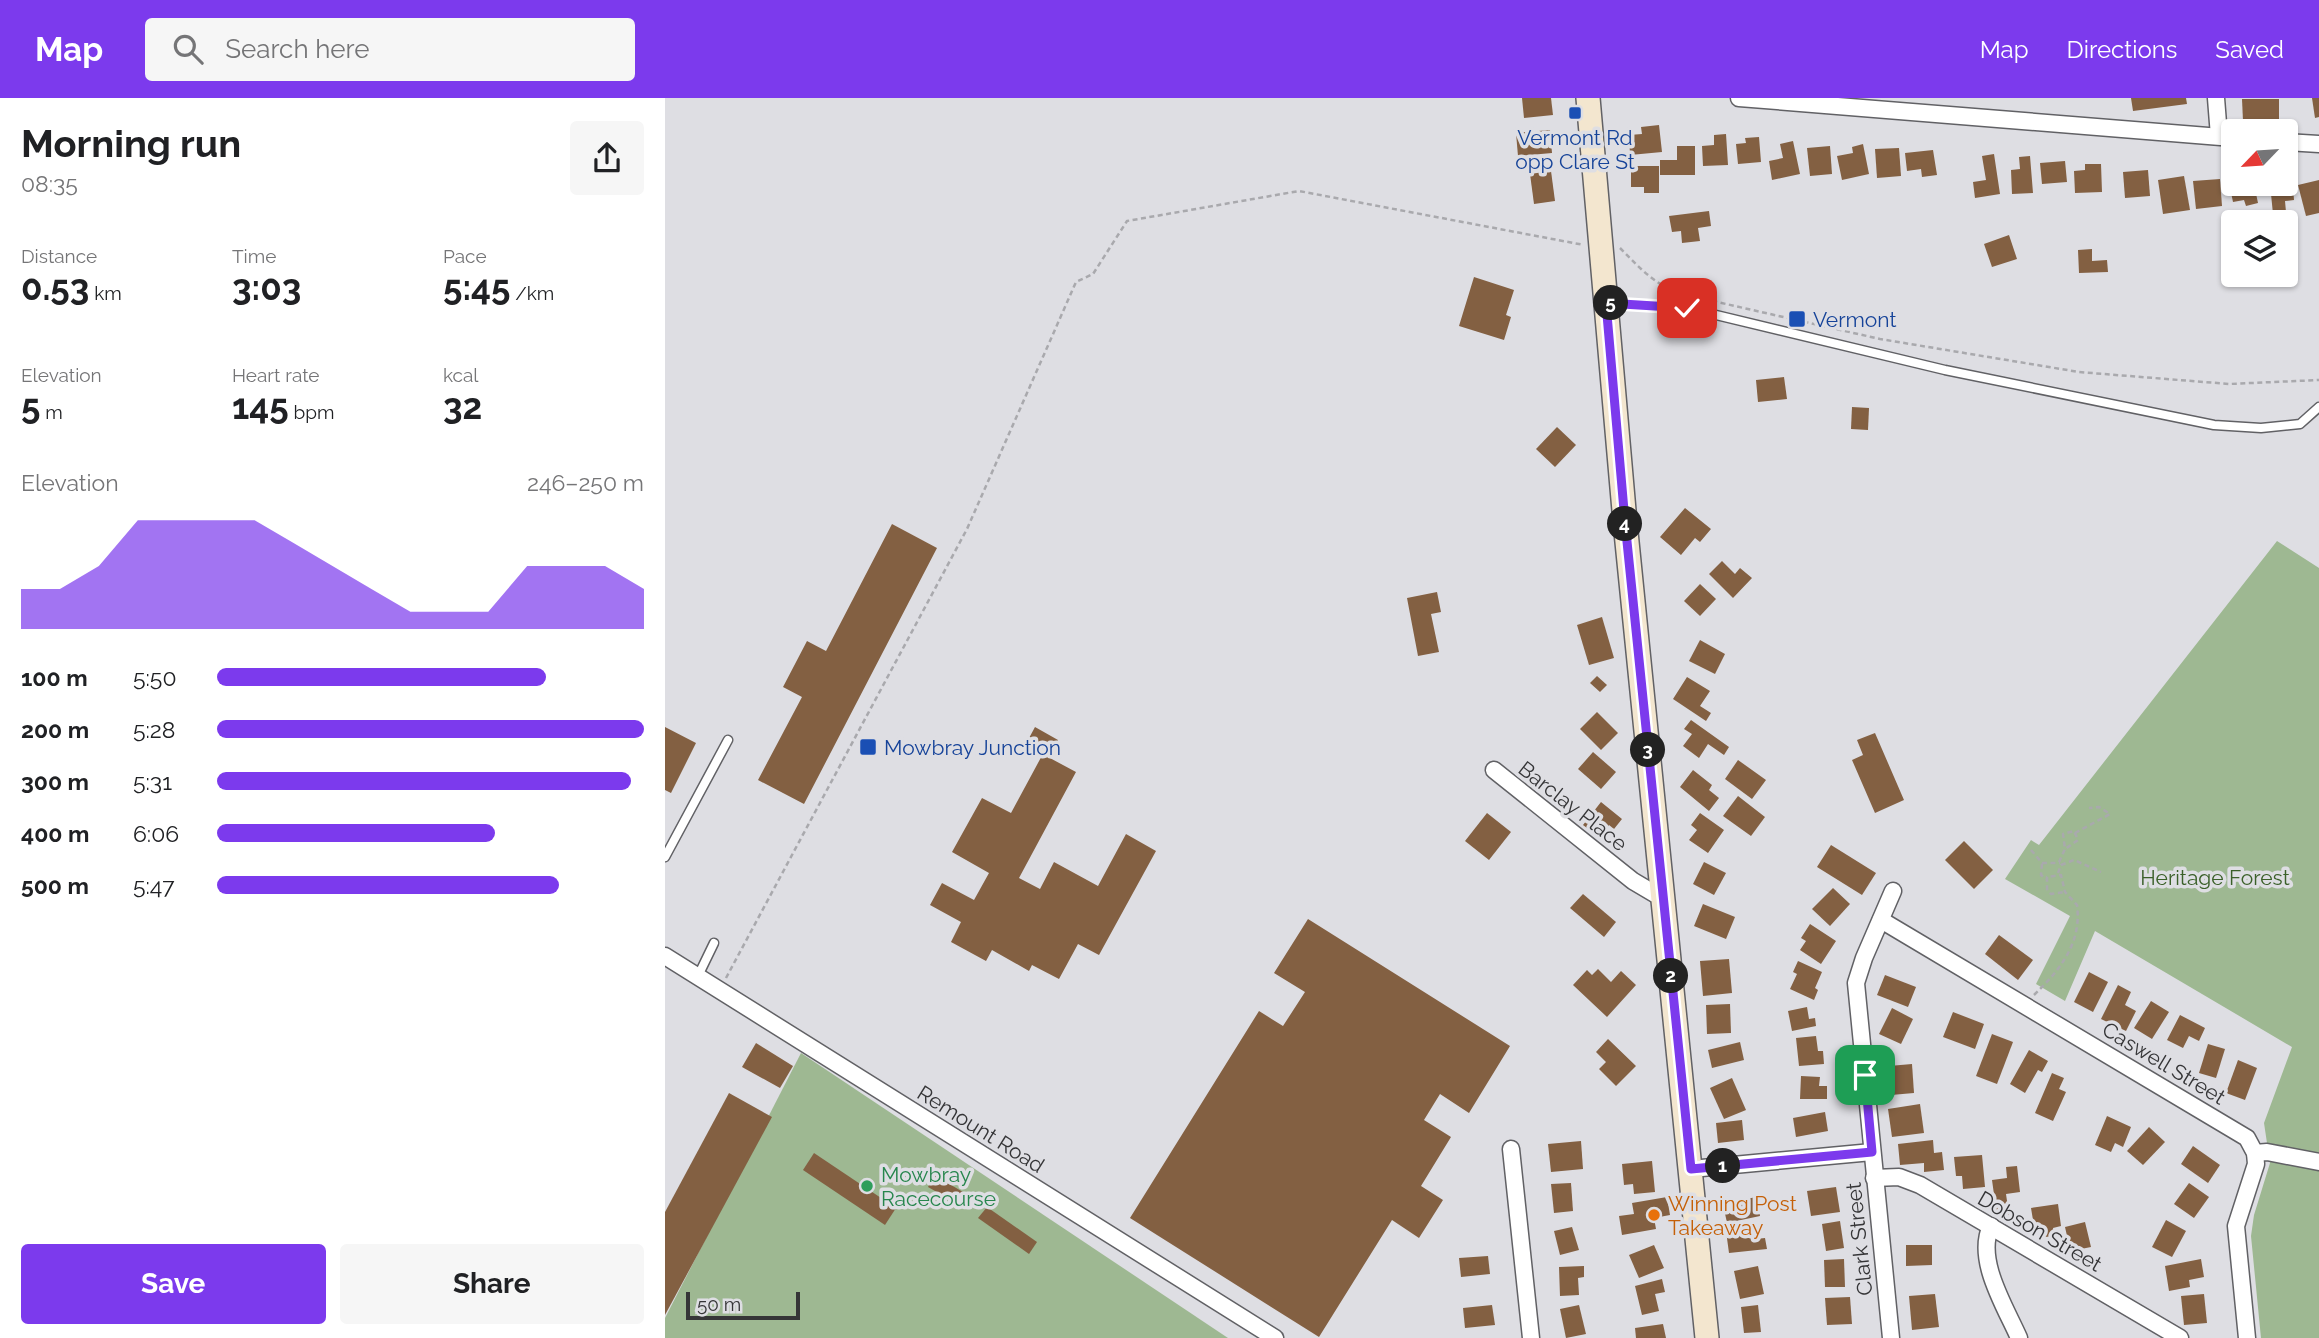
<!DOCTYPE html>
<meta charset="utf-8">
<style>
body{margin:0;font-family:Raleway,sans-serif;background:#f6f6f6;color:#202124;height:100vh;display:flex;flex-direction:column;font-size:26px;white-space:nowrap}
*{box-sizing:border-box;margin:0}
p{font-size:23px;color:#757577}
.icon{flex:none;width:38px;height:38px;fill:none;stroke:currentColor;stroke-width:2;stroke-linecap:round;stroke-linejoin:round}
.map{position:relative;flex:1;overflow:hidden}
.drawer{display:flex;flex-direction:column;background:#fff;width:665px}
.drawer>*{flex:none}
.needle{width:46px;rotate:245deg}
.controls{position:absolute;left:1556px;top:21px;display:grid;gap:14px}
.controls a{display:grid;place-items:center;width:77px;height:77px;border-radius:7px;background:#fff;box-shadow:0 2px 5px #0004;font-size:35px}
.scale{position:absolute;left:21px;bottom:18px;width:114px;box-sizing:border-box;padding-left:7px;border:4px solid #353537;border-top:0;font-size:19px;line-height:24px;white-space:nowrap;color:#353537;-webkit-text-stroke:5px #dedee3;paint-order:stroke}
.pin{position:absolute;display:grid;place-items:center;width:60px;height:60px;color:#fff;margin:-30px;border-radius:14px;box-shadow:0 4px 10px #0006}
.km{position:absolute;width:35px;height:35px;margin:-18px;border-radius:50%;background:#222;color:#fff;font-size:19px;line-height:35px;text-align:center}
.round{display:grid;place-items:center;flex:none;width:74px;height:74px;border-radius:7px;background:#f6f6f6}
.head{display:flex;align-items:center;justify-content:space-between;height:119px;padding:0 21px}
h1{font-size:38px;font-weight:700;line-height:52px}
.figures{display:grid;grid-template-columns:repeat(3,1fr);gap:10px;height:119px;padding:7px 21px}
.figures div{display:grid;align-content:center}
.figures b{font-size:35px;font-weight:700}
.figures small{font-size:19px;font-weight:400}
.figures p{font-size:19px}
.chart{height:196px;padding:14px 21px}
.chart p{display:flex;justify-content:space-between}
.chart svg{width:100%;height:126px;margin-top:7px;fill:#7c3aed;opacity:.7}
.action{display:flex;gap:14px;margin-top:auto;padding:14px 21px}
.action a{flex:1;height:80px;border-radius:7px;background:#7c3aed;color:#fff;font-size:28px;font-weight:700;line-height:80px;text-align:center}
.action a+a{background:#f6f6f6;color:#202124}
ul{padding:0 21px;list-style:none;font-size:23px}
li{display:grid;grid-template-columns:112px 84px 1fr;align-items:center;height:52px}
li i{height:18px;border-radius:9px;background:#7c3aed}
header{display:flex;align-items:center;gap:42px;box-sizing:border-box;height:98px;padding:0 35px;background:#7c3aed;color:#fff}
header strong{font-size:33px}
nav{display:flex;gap:38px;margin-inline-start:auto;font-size:24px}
.search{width:490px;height:63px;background:#f6f6f6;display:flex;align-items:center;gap:18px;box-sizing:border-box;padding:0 24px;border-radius:7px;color:#757577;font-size:26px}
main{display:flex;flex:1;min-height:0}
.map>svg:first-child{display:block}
.green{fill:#9eb892}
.building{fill:#836042}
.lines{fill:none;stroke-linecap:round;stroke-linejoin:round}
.lane-casing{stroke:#616165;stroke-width:11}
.street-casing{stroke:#616165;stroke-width:19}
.secondary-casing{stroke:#616165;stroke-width:26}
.path{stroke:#a9a9ad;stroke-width:2.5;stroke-dasharray:5 3.5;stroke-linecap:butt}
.lane{stroke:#fff;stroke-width:8}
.street{stroke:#fff;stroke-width:16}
.secondary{stroke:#f3e6cf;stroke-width:23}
.route-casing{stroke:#fff;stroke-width:14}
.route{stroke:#7c3aed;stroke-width:9}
.transit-dot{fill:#1a4fb4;stroke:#dedee3;stroke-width:2.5}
.leisure-dot{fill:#2e9e5b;stroke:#dedee3;stroke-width:2.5}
.food-dot{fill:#e8710a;stroke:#dedee3;stroke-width:2.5}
.labels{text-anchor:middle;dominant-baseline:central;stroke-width:7;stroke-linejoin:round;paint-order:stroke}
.transit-label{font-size:21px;fill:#164399;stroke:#dedee3;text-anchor:start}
.street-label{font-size:21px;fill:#353537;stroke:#dedee3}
.park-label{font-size:21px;fill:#3b6029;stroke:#dedee3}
.leisure-label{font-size:21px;fill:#27864d;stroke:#dedee3;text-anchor:start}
.food-label{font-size:21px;fill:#c56008;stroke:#dedee3;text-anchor:start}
</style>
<header>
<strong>Map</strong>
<div class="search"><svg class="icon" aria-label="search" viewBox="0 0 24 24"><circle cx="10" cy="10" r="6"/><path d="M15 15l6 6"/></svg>Search here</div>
<nav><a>Map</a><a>Directions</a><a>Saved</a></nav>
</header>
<main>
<section class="drawer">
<div class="head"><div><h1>Morning run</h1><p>08:35</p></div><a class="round"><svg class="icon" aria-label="share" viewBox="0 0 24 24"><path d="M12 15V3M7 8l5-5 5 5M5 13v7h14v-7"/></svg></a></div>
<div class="figures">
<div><p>Distance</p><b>0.53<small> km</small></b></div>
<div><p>Time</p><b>3:03</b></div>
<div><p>Pace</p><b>5:45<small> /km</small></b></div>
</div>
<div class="figures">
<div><p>Elevation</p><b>5<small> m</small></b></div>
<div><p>Heart rate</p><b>145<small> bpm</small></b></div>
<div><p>kcal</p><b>32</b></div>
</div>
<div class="chart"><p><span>Elevation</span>246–250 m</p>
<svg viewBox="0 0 160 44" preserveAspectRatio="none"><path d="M0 44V30L10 30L20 22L30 6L40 6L50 6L60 6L70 14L80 22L90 30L100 38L110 38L120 38L130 22L140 22L150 22L160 30V44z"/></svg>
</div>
<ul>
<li><b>100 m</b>5:50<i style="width:77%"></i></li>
<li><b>200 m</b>5:28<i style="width:100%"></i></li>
<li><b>300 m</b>5:31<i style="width:97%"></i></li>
<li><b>400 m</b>6:06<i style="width:65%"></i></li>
<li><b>500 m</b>5:47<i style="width:80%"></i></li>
</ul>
<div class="action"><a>Save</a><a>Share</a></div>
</section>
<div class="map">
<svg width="1654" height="1240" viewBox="0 0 1654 1240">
<rect width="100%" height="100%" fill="#dedee3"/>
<g class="green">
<polygon points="1612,443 1654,470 1654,1240 1596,1240 1586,1138 1589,1117 1605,1065 1599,1025 1627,949 1430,833 1400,903 1371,886 1405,818 1340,781 1366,742 1374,747"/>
<polygon points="136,955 563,1240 0,1240 0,1220"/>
</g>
<g class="building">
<polygon points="857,0 886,0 888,17 859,20"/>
<polygon points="1466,0 1521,0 1522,6 1468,13"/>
<polygon points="1647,0 1654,0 1654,19 1650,20"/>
<polygon points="1577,1 1614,1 1614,23 1578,23"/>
<polygon points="994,27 997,54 965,57 964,37 977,36 976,29"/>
<polygon points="885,32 887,55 853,58 851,35"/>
<polygon points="1061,36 1063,67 1038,68 1037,48 1049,47 1049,37"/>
<polygon points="1094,39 1096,64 1073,66 1071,46 1081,45 1080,40"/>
<polygon points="1128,43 1135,76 1107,82 1104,63 1118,60 1115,46"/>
<polygon points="1198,46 1204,76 1177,82 1172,58 1188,55 1187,49"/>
<polygon points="1012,48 1030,48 1030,77 995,77 995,62 1012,62"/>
<polygon points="1165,48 1167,76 1145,78 1142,50"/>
<polygon points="1234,50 1236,78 1212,80 1210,51"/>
<polygon points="1268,52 1272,77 1257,79 1256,71 1242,73 1240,55"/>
<polygon points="1329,56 1335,96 1310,100 1308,84 1321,82 1317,58"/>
<polygon points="1365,58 1368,95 1347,96 1346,72 1355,71 1354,59"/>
<polygon points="1400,63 1402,84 1377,86 1375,65"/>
<polygon points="1420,66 1436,66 1437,94 1410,95 1409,73 1420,72"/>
<polygon points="966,68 994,68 994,95 979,95 979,89 966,89"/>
<polygon points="1483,72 1485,98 1460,100 1458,74"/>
<polygon points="886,73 890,103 869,106 865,76"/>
<polygon points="1627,77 1629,102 1620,103 1621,114 1608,116 1605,86 1620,86 1620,78"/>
<polygon points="1519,78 1525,112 1498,116 1493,82"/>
<polygon points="1568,79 1568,86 1589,86 1593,105 1581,108 1579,102 1568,104 1563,80"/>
<polygon points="1555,81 1557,108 1531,111 1528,83"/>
<polygon points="1654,82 1654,115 1641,118 1633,87"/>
<polygon points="1044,113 1046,128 1033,130 1035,143 1017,145 1016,133 1007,134 1004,118"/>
<polygon points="1344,137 1352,161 1327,169 1319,146"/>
<polygon points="1427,151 1427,163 1442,162 1443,174 1414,175 1413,152"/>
<polygon points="809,179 849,192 841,217 846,219 839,242 794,228"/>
<polygon points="1119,279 1122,301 1093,304 1091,282"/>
<polygon points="1187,309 1204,310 1203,332 1186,331"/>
<polygon points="892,329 911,347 890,369 871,351"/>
<polygon points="1020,410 1046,431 1035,444 1030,440 1016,457 995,439"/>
<polygon points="227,426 272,450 139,706 93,682 137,599 118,589 142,543 161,553"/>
<polygon points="1057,463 1070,476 1075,470 1087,480 1068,500 1044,476"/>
<polygon points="1035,486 1051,501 1035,518 1019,503"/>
<polygon points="772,494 776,514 766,516 774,554 753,558 742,500"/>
<polygon points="937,519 949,560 924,567 912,527"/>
<polygon points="1035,542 1060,556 1050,576 1024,563"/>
<polygon points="932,578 942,587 935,594 925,585"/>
<polygon points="1022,579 1045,593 1035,608 1046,615 1041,623 1008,601"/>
<polygon points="932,614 953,635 936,652 915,631"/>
<polygon points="1026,622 1064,649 1059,657 1043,646 1034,660 1018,648 1027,636 1019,631"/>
<polygon points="0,629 31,645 6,695 0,692"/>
<polygon points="370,629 393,642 383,659 411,674 354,780 375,791 389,764 433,788 461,736 491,753 434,857 413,846 394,881 367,867 364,873 327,852 321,863 286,844 296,824 265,807 277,785 309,802 324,775 287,754 317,700 346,715 380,652 363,642"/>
<polygon points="1210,635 1239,702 1210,715 1187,662 1198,657 1192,642"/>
<polygon points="928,654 951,674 936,691 913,671"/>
<polygon points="1073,662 1101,682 1087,701 1060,681"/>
<polygon points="1028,672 1047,687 1044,692 1054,700 1044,713 1015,689"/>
<polygon points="1073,698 1100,719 1086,738 1058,718"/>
<polygon points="936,704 957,721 949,731 944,727 934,739 918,727"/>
<polygon points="822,715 846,734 824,762 800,743"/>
<polygon points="1035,715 1059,732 1043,755 1024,742 1032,732 1026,727"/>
<polygon points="1299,743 1328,772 1309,791 1280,762"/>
<polygon points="1166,747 1211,775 1197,797 1152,769"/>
<polygon points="1039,764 1061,775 1049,797 1028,786"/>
<polygon points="1168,790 1185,806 1165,828 1147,811"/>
<polygon points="918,796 951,824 939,839 905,810"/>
<polygon points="1038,806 1070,819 1061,841 1029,828"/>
<polygon points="643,821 845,948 804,1015 775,996 759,1022 786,1039 756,1088 778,1102 754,1140 727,1122 654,1239 465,1120 594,913 618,928 640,894 609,875"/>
<polygon points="1145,826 1171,843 1156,866 1135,852 1141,843 1136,840"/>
<polygon points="1334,837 1368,862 1353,882 1320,856"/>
<polygon points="1064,861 1067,895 1038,898 1035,863"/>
<polygon points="1133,863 1157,874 1150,890 1153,892 1149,902 1125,891 1132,876 1128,874"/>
<polygon points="933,871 946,884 956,873 971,887 942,919 908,887 922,872 927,877"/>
<polygon points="1424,874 1443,884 1428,914 1409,904"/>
<polygon points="1220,877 1251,889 1243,909 1212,897"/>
<polygon points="1453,887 1466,894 1460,907 1471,913 1461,933 1436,921"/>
<polygon points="1486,903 1504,914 1487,941 1469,930"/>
<polygon points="1065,906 1066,935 1042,936 1041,907"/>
<polygon points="1142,909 1144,921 1150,920 1151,928 1127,933 1123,913"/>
<polygon points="1227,910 1248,921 1236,946 1214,936"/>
<polygon points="1288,914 1319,926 1310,951 1278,939"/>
<polygon points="1515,917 1540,930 1534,943 1524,938 1518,950 1502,942"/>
<polygon points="1327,936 1348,944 1332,986 1311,978"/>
<polygon points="1151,938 1153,953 1158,953 1159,966 1134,968 1131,940"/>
<polygon points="943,941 971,968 951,988 934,971 941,964 931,954"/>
<polygon points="1075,944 1079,962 1047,970 1043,952"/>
<polygon points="91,945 128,968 115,990 77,969"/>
<polygon points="1543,946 1560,951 1551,980 1534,975"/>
<polygon points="1364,952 1383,963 1377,974 1373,972 1360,995 1345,986"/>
<polygon points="1573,962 1592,970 1580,1002 1561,995"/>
<polygon points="1247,966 1249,995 1226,997 1224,968"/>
<polygon points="1387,975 1399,980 1394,991 1401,994 1388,1023 1370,1015"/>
<polygon points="1136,978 1155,979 1154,988 1162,988 1162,1001 1135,1001"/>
<polygon points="1067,980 1081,1012 1059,1021 1045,990"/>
<polygon points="64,995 107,1019 0,1217 0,1114"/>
<polygon points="1255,1006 1259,1035 1227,1039 1223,1011"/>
<polygon points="1160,1014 1163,1033 1131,1039 1128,1020"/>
<polygon points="1442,1018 1466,1029 1458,1049 1450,1045 1446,1054 1430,1047"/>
<polygon points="1077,1022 1079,1042 1053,1045 1051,1025"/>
<polygon points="1484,1029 1500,1044 1478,1067 1462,1053"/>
<polygon points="1268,1042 1269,1055 1277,1054 1279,1072 1259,1074 1259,1065 1235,1067 1233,1046"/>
<polygon points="916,1043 918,1071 886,1074 883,1046"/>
<polygon points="1528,1048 1555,1067 1543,1085 1516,1066"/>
<polygon points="149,1055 231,1110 220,1127 138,1072"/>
<polygon points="1317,1057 1320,1089 1298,1091 1297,1078 1291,1078 1289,1059"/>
<polygon points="987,1063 990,1094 969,1096 968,1086 959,1087 957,1066"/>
<polygon points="1352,1068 1355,1094 1341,1096 1344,1117 1332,1118 1327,1082 1342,1080 1341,1069"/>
<polygon points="269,1077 298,1094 291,1105 263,1089"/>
<polygon points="906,1085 908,1113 889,1115 886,1086"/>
<polygon points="1524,1085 1544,1099 1529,1120 1509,1106"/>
<polygon points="1171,1089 1175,1114 1146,1118 1142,1093"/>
<polygon points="1002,1099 1005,1117 989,1120 991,1131 957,1137 954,1118 969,1116 967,1105"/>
<polygon points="1091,1099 1095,1118 1062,1125 1058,1106"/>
<polygon points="1393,1106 1396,1128 1388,1130 1389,1138 1371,1140 1366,1110"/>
<polygon points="322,1109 372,1144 364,1156 313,1120"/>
<polygon points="1501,1122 1521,1133 1507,1159 1487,1149"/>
<polygon points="1175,1123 1179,1150 1161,1153 1157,1126"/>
<polygon points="1420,1124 1426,1149 1416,1151 1418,1158 1407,1160 1400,1129"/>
<polygon points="907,1129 914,1152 895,1157 889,1133"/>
<polygon points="1090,1130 1091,1141 1100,1140 1102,1151 1064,1155 1061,1133"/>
<polygon points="989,1147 999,1170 974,1180 964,1157"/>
<polygon points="1241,1147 1267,1147 1267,1167 1241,1168"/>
<polygon points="823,1158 825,1176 796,1179 794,1160"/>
<polygon points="1179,1161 1180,1189 1160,1189 1159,1162"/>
<polygon points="1536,1161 1539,1179 1524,1182 1525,1189 1504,1193 1500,1168"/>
<polygon points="919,1168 919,1179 913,1180 914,1197 895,1198 894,1169"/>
<polygon points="1093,1168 1099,1196 1075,1201 1069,1173"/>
<polygon points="997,1181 1000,1194 990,1196 994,1213 977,1217 970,1188"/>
<polygon points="1270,1196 1274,1229 1247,1232 1244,1198"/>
<polygon points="1539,1196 1542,1225 1519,1227 1516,1198"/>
<polygon points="1185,1199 1187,1226 1162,1227 1160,1200"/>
<polygon points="827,1207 830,1227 800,1230 798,1210"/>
<polygon points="914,1207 921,1236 901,1240 895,1211"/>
<polygon points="1093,1207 1096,1234 1079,1235 1076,1209"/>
<polygon points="998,1226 1001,1240 971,1240 970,1230"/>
</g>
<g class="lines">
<defs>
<g id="lane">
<polyline points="942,205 1022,210 1280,272 1549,327 1596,330 1635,326 1654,309"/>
<polyline points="0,759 63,642"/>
<polyline points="33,878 49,845"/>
</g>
<g id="street">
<polyline points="1074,0 1568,40"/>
<polyline points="1551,0 1554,38"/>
<polyline points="1620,44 1654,46"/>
<polyline points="829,672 968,783 990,796 997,796"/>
<polyline points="1216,822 1582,1040 1590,1055 1591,1066 1571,1128 1582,1240"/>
<polyline points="0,858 610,1240"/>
<polyline points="846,1051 866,1240"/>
<polyline points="1590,1055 1602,1054 1654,1064"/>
<polyline points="1026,1071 1207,1054"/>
<polyline points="1209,1080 1234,1079 1255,1087 1515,1240"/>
<path d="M 1326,1128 C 1310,1162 1341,1210 1354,1240"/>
<polyline points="1226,1240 1191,885 1199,860 1228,793"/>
</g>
<polyline id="secondary" points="923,0 960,424 1042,1240"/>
</defs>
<use href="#lane" class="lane-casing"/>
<use href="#street" class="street-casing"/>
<use href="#secondary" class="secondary-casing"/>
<g class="path">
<path d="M 955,150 C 975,170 992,190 1022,197"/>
<polyline points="1039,201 1215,241 1414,274 1564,286 1654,282"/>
<polyline points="1410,735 1445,716 1434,709 1424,710"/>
<polyline points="1366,752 1377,765 1395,765"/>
<polyline points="1394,764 1400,751 1398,736 1409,733 1413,742 1400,751"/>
<polyline points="1377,766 1376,777 1381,781"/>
<polyline points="1393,775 1396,767 1409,762 1436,774"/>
<polyline points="61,880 302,431 411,184 428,176 462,123 634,93 919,147"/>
<path d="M 1369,897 C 1395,872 1417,845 1412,807 L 1400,794 L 1396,777 L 1382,779 L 1382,791 L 1386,796 L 1400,794"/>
</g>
<use href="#lane" class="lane"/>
<use href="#street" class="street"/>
<use href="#secondary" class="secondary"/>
</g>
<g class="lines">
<defs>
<polyline id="route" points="1022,210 941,205 960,424 1026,1071 1207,1054 1200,977"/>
</defs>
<use href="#route" class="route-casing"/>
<use href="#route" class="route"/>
</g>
<g class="transit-dot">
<rect x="903" y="8" width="14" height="14" rx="3.5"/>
<rect x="1123" y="212" width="18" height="18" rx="3.5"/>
<rect x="194" y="640" width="18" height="18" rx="3.5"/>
</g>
<circle class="leisure-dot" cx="202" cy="1088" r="7"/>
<circle class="food-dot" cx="989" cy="1117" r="7"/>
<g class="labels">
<g class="transit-label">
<text x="910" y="39" text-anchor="middle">Vermont Rd<tspan x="910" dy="24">opp Clare St</tspan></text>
<text x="1148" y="221">Vermont</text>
<text x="219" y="649">Mowbray Junction</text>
</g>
<g class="street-label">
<text transform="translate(908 708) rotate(38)">Barclay Place</text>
<text transform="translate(1499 965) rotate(31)">Caswell Street</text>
<text transform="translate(316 1031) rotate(32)">Remount Road</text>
<text transform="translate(1375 1133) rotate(30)">Dobson Street</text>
<text transform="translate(1194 1141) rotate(-96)">Clark Street</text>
</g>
<g class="park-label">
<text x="1550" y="779">Heritage Forest</text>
</g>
<g class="leisure-label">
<text x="216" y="1076">Mowbray<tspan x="216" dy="24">Racecourse</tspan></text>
</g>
<g class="food-label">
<text x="1003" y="1105">Winning Post<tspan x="1003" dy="24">Takeaway</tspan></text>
</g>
</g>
</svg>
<div class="controls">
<a><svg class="needle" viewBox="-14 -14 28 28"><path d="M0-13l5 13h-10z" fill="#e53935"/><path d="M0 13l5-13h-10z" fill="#757577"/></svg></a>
<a><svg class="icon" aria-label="layers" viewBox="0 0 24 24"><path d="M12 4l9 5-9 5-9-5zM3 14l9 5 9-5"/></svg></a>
</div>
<div class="scale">50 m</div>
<div class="pin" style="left:1200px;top:977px;background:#1e9e55"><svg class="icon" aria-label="arrive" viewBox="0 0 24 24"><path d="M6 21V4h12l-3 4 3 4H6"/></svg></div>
<div class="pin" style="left:1022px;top:210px;background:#d93025"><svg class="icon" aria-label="check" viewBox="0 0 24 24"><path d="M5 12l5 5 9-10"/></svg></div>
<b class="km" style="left:1058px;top:1068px">1</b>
<b class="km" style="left:1006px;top:878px">2</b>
<b class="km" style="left:983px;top:652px">3</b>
<b class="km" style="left:960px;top:426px">4</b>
<b class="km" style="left:946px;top:205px">5</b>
</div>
</main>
